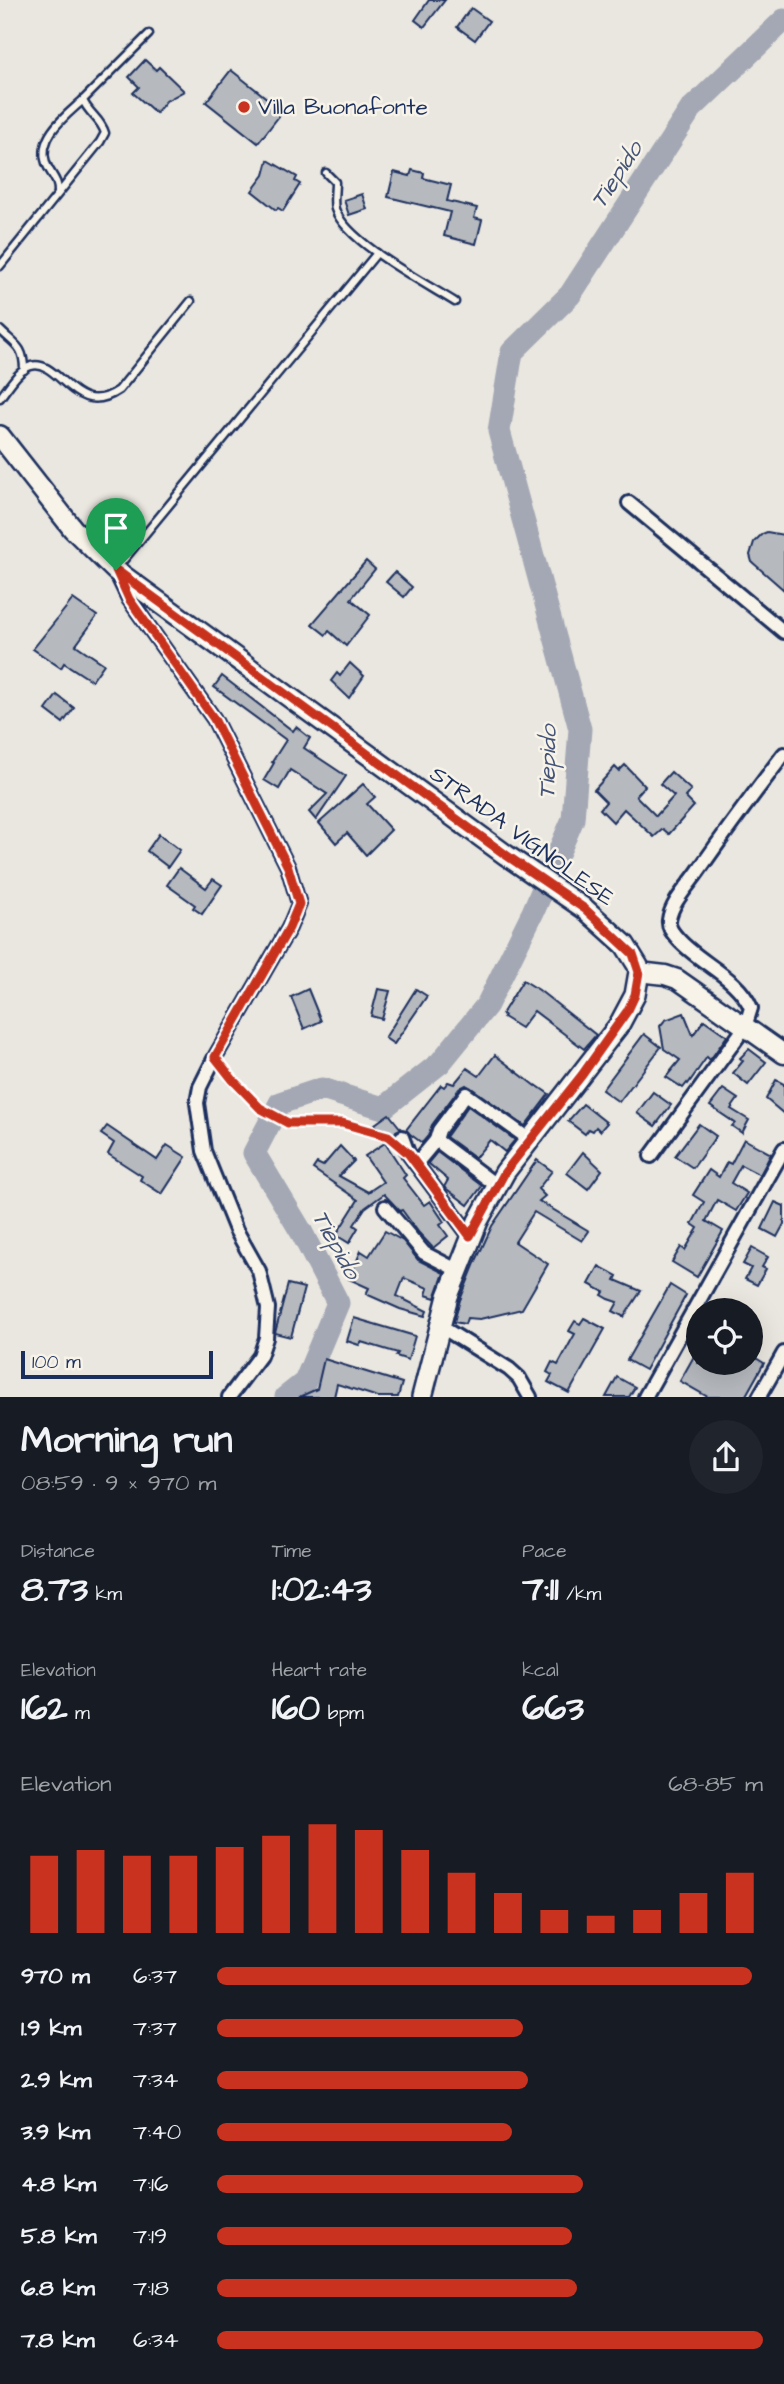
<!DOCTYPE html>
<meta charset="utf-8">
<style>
body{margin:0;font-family:"Architects Daughter",sans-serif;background:#20242c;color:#f1f3f6;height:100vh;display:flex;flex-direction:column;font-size:26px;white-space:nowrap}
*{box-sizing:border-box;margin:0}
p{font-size:23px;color:#9ea1a6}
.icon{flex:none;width:38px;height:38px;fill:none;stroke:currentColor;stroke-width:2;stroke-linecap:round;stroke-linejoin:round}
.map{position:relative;height:1397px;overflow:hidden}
.panel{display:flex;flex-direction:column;background:#171b24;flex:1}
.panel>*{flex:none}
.tools{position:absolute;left:686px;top:1298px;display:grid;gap:14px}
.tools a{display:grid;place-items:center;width:77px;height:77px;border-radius:50%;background:#171b24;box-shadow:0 7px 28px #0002;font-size:35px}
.scale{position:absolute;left:21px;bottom:18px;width:192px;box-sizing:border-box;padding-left:7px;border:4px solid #1b2f5e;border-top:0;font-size:19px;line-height:24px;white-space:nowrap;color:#1b2f5e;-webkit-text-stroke:5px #f7f3e8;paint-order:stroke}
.pin{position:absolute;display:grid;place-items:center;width:60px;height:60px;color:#fff;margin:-72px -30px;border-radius:50% 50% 50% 0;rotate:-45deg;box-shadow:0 0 7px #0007}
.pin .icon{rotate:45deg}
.round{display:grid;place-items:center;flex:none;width:74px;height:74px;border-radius:37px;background:#20242c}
.headline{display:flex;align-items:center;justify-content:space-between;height:119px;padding:0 21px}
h1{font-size:38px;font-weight:700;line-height:52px}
.stats{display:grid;grid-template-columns:repeat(3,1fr);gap:10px;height:119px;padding:7px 21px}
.stats div{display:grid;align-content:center}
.stats b{font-size:35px;font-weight:700}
.stats small{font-size:19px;font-weight:400}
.stats p{font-size:19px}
.chart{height:196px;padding:14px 21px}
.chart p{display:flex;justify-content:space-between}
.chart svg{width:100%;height:126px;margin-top:7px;stroke:#c8321e;stroke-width:6}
ul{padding:0 21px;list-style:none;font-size:23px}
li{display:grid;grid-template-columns:112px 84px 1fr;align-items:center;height:52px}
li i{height:18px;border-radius:9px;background:#c8321e}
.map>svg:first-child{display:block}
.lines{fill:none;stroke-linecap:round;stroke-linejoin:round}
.river{stroke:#a3a8b4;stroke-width:23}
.building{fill:#b6babf;stroke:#1b2f5e;stroke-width:2}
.lane-casing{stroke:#1b2f5e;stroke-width:11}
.street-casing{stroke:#1b2f5e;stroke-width:18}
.secondary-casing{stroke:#1b2f5e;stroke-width:23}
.primary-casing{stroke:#1b2f5e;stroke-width:24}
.path{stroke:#1b2f5e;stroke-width:2.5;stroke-dasharray:7 5;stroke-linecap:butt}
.lane{stroke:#f7f3e8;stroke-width:6}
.street{stroke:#f7f3e8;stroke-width:12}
.secondary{stroke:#f7f3e8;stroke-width:18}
.primary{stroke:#f7f3e8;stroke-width:19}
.route-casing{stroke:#fff;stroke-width:14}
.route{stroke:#c8321e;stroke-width:9}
.poi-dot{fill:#c8321e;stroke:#f7f3e8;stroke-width:2.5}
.labels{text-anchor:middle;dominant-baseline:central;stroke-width:5;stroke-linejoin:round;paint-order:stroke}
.poi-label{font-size:23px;fill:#1b2f5e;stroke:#f7f3e8;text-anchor:start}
.street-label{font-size:23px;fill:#1b2f5e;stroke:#f7f3e8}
.water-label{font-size:24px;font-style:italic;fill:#445378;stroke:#f7f3e8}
</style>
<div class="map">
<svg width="784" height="1397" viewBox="0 0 784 1397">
<rect width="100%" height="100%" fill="#eae7e0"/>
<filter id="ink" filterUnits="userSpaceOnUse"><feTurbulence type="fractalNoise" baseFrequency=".0143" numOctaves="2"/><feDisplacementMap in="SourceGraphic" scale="14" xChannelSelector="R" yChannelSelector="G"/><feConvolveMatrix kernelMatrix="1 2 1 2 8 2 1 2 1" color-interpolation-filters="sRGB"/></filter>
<g filter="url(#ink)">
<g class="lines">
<polyline class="river" points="286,1397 305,1382 338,1303 302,1233 254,1153 280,1103 322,1089 383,1108 440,1063 487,1005 533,912 573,819 580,729 499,431 512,352 570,295 691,109 784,20"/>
</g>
<g class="building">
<polygon points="429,0 445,0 424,27 415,20"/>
<polygon points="471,8 489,21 475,40 457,27"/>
<polygon points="145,60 156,70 159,67 184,91 166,101 156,113 133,93 139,87 129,77"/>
<polygon points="231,70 283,111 258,143 206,102"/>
<polygon points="268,160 297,177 295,181 300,184 283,211 278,208 276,210 252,191 264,175"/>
<polygon points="412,170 424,173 423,178 451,185 447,201 477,208 474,218 482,220 476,244 444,236 450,212 388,197 394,172 410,176"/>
<polygon points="362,194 367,209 349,215 344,200"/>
<polygon points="767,532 784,535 784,590 752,562 750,555 754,542 762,534"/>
<polygon points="366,561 375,569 351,599 370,615 346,646 329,631 326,635 312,624"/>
<polygon points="395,572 412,587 404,597 386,582"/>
<polygon points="73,599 97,616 76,645 104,664 92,681 64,663 61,668 33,649"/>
<polygon points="350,663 364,676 349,698 331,681 337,673 340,676"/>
<polygon points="222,676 293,731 296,727 310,738 304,748 346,776 316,820 309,812 327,794 290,770 279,789 264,780 274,763 272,762 286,740 214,687"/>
<polygon points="57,695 74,708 63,723 46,710"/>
<polygon points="625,765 645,786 636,796 656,816 674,796 660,784 671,772 691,790 685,797 694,806 669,834 663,829 654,837 624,809 613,822 600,809 606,802 594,790 615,767 619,771"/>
<polygon points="363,784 375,797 367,804 391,830 366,855 347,833 336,843 319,823"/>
<polygon points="159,834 180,850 168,867 147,851"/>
<polygon points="179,868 206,888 213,879 222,885 202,914 193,908 195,905 167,885"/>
<polygon points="523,980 539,990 596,1035 584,1049 534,1011 521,1028 503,1017 504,1015 502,1014"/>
<polygon points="308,989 321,1021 304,1029 291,997"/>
<polygon points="378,989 390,991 382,1019 371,1016"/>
<polygon points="416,989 427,996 394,1044 385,1038"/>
<polygon points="684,1013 693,1035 704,1020 727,1036 710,1060 707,1057 688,1084 687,1083 683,1088 666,1077 680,1060 664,1049 660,1026 665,1020"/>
<polygon points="644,1034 661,1047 619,1102 602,1090"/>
<polygon points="749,1049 766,1062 748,1085 733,1073 743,1061 740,1058"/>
<polygon points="495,1055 535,1086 536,1085 549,1094 525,1126 466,1085 459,1089 432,1125 428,1136 422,1143 410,1134 406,1130 441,1085 444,1087 448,1082 454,1084 467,1068 479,1076"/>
<polygon points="776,1080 784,1084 784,1114 766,1099"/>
<polygon points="723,1089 738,1099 731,1109 749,1120 742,1133 732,1126 735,1123 710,1106"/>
<polygon points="653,1092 671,1105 655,1126 637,1113"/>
<polygon points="583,1104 607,1123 600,1131 596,1127 593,1131 589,1129 585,1134 568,1121"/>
<polygon points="468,1106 515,1140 505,1152 490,1140 475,1158 446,1137"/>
<polygon points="389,1114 401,1129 396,1131 393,1138 386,1143 375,1124"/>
<polygon points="699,1124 716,1136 693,1168 675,1156"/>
<polygon points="107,1126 157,1160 167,1145 186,1157 162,1194 140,1180 142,1176 108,1154 114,1143 101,1134"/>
<polygon points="744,1139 771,1154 760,1175 741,1165 731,1183 747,1193 736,1211 717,1200 706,1221 723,1231 697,1277 672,1262 681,1247 685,1250 698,1228 692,1224 704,1202 693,1195 709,1170 719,1177 727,1162 731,1164"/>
<polygon points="385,1143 406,1175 403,1178 424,1205 430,1201 444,1222 440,1225 448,1236 433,1248 419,1233 402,1210 400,1211 384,1194 365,1208 354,1225 358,1228 349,1243 336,1235 358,1200 313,1169 317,1163 323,1166 340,1146 354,1161 339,1176 368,1192 383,1182 365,1156"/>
<polygon points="437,1152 482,1186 468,1205 444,1187 448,1180 428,1163"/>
<polygon points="583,1152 602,1170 588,1189 567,1173"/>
<polygon points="537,1160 552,1171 538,1189 545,1196 539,1201 589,1231 582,1241 534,1212 515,1242 548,1264 522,1309 480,1319 467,1318 465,1324 454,1322 460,1300 475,1263 492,1226"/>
<polygon points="775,1202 784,1206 784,1224 777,1237 762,1229"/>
<polygon points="385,1231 403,1241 418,1260 444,1273 435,1298 426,1295 428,1288 404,1278 397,1296 427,1311 425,1316 400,1309 366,1294 369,1288 349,1279 361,1251 369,1256"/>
<polygon points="752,1248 768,1257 762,1267 766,1269 757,1285 745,1279 751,1268 743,1264"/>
<polygon points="599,1266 617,1276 615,1280 641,1291 624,1317 613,1311 618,1302 609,1299 602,1295 604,1292 589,1284"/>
<polygon points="288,1284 304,1288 291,1337 275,1333"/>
<polygon points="670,1285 686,1295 645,1370 627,1360"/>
<polygon points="354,1318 415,1336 408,1360 396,1356 398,1353 361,1342 359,1345 347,1341"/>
<polygon points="584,1318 605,1329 569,1393 548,1382 552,1375 547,1372 552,1362 558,1365 571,1341 575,1334 569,1331 575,1321 580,1324"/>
<polygon points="698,1349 698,1363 751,1363 751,1355 764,1363 745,1397 708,1397 680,1381"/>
<polygon points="324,1359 402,1383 398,1397 378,1397 337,1384 334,1397 299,1397 317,1389"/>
<polygon points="617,1377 635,1387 629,1397 606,1397"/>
</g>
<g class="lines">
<defs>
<g id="lane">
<path d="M 326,173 L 335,182 C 335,191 333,202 335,209 C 346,242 425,283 455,302"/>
<path d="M 58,193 C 59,180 50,174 46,163 C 37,136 67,115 83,100"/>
<path d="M 0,266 L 100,142 L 105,133 C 101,119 88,113 83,100 L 149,34"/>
<path d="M 0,330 C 15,345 24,346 24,370"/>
<path d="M 0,398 C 8,388 18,370 31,366 C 60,358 74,421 119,390 L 191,301"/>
<polyline points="117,568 377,253"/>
</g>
<g id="street">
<polyline points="629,503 784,632"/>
<polyline points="117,574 129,599 214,719 288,867 299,904 289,928 215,1057 200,1087 197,1103 204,1151 236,1230 259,1271 268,1308 266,1338 260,1356 229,1397"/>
<polyline points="402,1137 408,1153 470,1236"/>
<polyline points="436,1140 497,1186"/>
<path d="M 651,1156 L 745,1027 L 751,1008 C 738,977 699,963 678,939 C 673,933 668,928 669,920 C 671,903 689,885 699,870 C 726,831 755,792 784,754"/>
<polyline points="416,1164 436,1140 439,1130 466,1094 530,1140"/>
<polyline points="385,1207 424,1253 457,1270"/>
<polyline points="440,1326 509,1369 519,1378 530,1397"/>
<polyline points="645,1397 784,1149"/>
<polyline points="759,1397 784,1353"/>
</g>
<polyline id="secondary" points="639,972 665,975 677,979 784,1054"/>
<polyline id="primary" points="0,436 73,529 115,570 506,855 585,909 625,945 638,966 639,972 635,995 619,1025 505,1172 478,1221 448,1296 422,1397"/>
</defs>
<use href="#lane" class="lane-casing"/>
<use href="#street" class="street-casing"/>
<use href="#secondary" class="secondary-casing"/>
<use href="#primary" class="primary-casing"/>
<polyline class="path" points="224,1068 260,1108 288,1123 342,1123 390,1137"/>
<use href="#lane" class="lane"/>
<use href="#street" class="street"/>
<use href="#secondary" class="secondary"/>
<use href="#primary" class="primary"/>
</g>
</g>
<g class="lines" filter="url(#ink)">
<defs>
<polygon id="route" points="116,570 506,855 585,909 633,954 639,972 635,995 628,1010 582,1075 505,1172 470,1236 408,1153 388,1136 342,1123 288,1123 260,1108 233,1080 215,1057 289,928 299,904 288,867 214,719 129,599"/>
</defs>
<use href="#route" class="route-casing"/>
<use href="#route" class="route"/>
</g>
<circle class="poi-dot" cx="244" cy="107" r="7"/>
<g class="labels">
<g class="poi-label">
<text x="258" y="107">Villa Buonafonte</text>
</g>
<g class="street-label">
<text transform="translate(522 836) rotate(36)">STRADA VIGNOLESE</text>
</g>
<g class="water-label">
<text transform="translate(617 175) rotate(-57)">Tiepido</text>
<text transform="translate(548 762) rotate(-89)">Tiepido</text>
<text transform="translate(336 1245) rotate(61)">Tiepido</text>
</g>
</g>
</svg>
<div class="tools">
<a><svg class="icon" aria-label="locate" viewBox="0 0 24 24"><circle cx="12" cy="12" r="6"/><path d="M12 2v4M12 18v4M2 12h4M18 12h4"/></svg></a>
</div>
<div class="scale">100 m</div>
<div class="pin" style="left:116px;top:570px;background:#1e9e55"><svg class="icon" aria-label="arrive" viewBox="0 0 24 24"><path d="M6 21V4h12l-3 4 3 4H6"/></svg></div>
</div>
<section class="panel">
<div class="headline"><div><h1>Morning run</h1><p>08:59 · 9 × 970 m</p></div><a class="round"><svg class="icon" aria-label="share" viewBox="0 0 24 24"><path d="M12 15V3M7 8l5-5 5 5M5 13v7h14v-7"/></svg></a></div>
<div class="stats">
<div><p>Distance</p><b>8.73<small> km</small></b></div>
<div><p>Time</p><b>1:02:43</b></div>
<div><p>Pace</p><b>7:11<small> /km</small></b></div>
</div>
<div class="stats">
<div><p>Elevation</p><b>162<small> m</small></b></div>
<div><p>Heart rate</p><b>160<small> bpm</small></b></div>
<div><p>kcal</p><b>663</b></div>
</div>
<div class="chart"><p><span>Elevation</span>68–85 m</p>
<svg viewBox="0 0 160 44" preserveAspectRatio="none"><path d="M5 44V17M15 44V15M25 44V17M35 44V17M45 44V14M55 44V10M65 44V6M75 44V8M85 44V15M95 44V23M105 44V30M115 44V36M125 44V38M135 44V36M145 44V30M155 44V23"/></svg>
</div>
<ul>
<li><b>970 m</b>6:37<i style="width:98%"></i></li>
<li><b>1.9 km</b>7:37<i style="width:56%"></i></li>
<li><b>2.9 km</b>7:34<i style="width:57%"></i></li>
<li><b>3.9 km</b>7:40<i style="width:54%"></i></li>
<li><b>4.8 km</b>7:16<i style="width:67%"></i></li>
<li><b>5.8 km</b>7:19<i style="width:65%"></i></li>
<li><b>6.8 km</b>7:18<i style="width:66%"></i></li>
<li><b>7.8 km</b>6:34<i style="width:100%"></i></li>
</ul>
</section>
